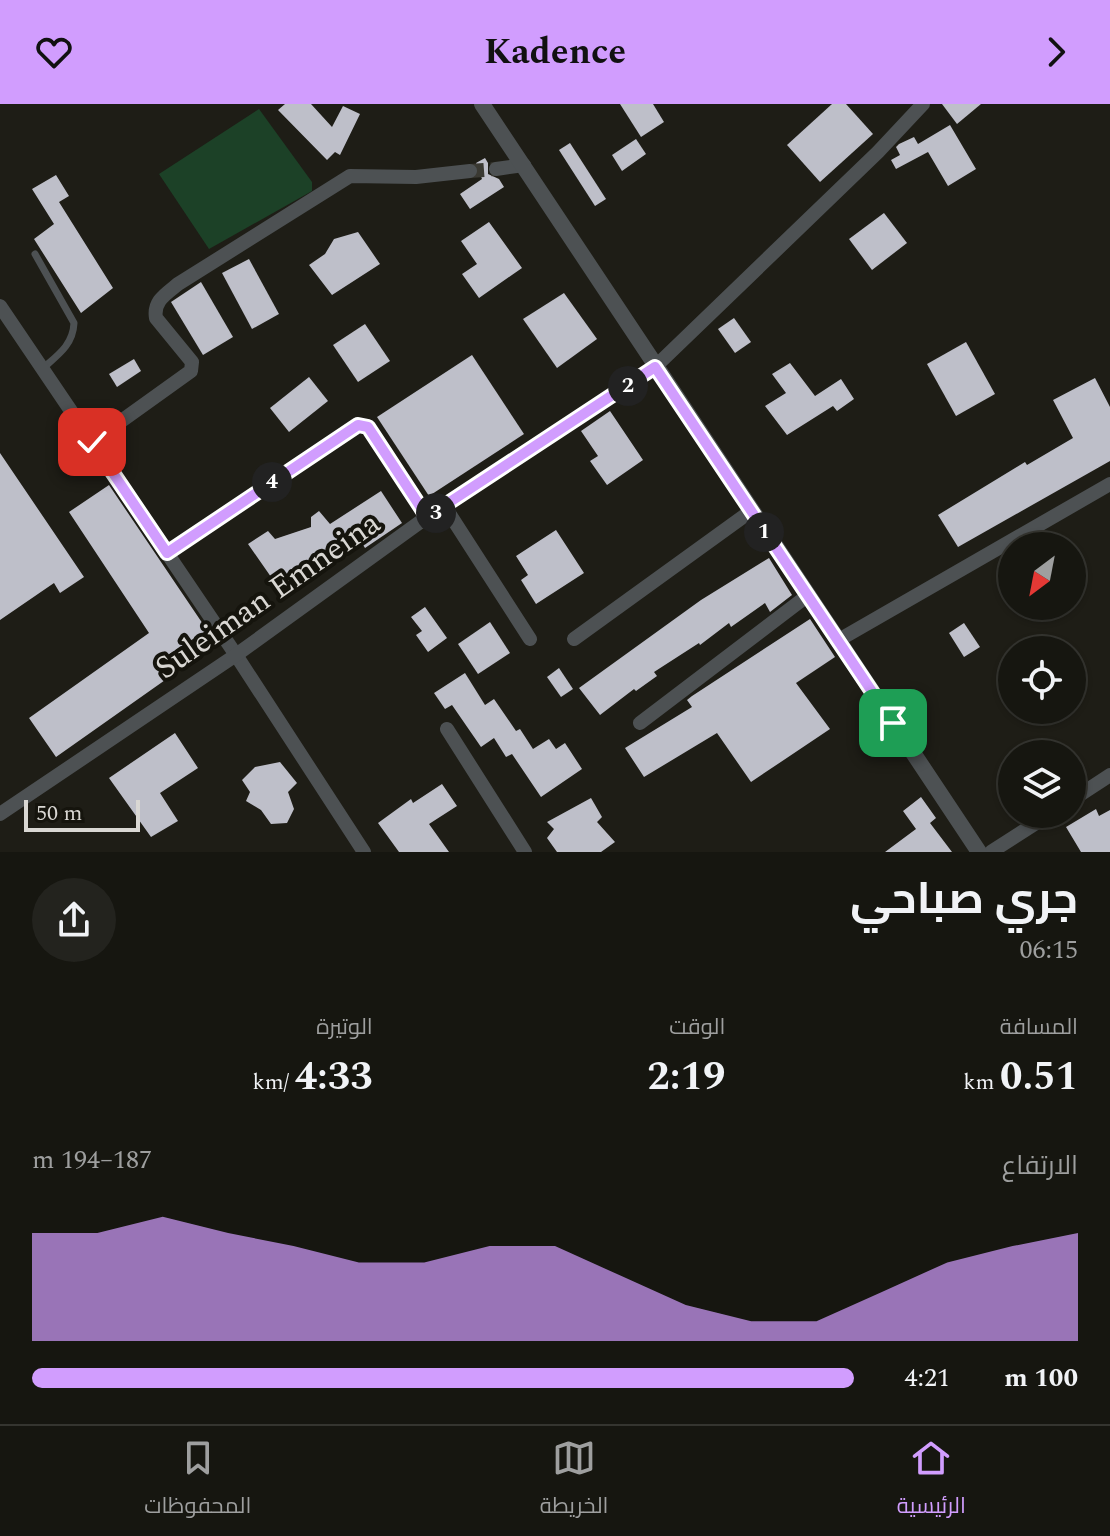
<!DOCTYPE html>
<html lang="ar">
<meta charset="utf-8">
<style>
body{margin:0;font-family:Spectral,Cairo,serif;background:#23231e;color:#f1f3f6;direction:rtl;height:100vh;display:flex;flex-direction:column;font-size:30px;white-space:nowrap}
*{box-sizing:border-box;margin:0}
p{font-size:26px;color:#9e9f9f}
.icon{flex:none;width:44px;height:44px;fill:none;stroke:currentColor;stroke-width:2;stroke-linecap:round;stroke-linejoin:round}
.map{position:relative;height:748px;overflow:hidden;direction:ltr}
.sheet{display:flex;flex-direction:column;background:#161610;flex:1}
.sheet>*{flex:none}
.needle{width:52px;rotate:212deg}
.fabs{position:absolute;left:998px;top:428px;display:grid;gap:16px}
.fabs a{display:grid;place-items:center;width:88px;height:88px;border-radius:50%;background:#161610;box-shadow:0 2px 6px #0004,0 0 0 2px #353530;font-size:40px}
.scale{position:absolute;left:24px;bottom:20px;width:116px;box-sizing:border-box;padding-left:8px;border:4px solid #d9d7d3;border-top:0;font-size:22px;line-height:28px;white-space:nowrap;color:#d9d7d3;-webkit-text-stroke:6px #15140d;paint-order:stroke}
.pin{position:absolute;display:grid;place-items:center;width:68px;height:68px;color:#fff;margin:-34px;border-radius:16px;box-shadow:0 4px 12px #0006}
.km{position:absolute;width:40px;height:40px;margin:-20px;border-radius:50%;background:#222;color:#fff;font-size:22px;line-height:40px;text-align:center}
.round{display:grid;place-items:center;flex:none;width:84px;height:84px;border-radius:42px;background:#23231e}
.overview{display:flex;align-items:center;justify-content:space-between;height:136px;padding:0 32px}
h1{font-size:44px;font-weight:700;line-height:60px}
.stats{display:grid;grid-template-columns:repeat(3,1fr);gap:12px;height:136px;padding:8px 32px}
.stats div{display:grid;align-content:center}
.stats b{font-size:40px;font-weight:700}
.stats small{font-size:22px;font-weight:400}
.stats p{font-size:22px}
.chart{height:224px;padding:16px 32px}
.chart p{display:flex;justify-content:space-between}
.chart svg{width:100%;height:144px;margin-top:8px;fill:#d19dfe;opacity:.7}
ul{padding:0 32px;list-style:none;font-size:26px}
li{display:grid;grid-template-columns:128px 96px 1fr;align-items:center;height:60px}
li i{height:20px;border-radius:10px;background:#d19dfe}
header{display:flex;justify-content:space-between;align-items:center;height:104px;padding:0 32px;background:#d19dfe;color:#111;font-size:36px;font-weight:700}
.dock{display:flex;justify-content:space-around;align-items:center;height:112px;border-top:2px solid #353530;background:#161610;font-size:22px;color:#9e9f9f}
.dock a{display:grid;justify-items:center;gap:4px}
.dock .current{color:#d19dfe}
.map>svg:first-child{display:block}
.green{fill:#1c4127}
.building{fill:#bebfc9}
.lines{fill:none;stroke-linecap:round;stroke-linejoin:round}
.minor-tunnel{stroke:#3a3932;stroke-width:14;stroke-dasharray:14 7;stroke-linecap:butt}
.service{stroke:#4d5153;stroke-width:7}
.minor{stroke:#4d5153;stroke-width:14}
.tertiary{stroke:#4d5153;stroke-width:16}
.route-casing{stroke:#fff;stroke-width:16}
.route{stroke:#d19dfe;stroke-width:10}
.labels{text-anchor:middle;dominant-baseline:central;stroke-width:8;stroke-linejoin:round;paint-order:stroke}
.street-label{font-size:32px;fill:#d9d7d3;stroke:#15140d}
</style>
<header><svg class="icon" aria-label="forward" viewBox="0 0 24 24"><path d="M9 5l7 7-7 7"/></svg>Kadence<svg class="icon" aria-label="heart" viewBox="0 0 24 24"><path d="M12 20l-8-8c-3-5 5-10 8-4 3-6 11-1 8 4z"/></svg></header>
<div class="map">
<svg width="1110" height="748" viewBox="0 0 1110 748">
<rect width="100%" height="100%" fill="#1e1d16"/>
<polygon class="green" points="259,5 312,78 312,87 209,145 159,70"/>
<g class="building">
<polygon points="285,0 311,0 332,23 343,2 360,10 340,51 335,48 327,56 278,6"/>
<polygon points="620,0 653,0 664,18 641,33"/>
<polygon points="832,0 846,0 873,30 820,78 787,41"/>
<polygon points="942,0 981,0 957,20"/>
<polygon points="950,21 976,65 948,82 928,48 896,65 891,56 900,51 896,43 899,40 914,33 918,40"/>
<polygon points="636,35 646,50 622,67 612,51"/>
<polygon points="570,39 606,95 595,102 559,46"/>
<polygon points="485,54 488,59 488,70 499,75 504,83 470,105 460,90 482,75 476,59"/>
<polygon points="56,71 69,92 59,98 113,184 81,209 34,135 54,120 32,85"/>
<polygon points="884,109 907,139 872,166 849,135"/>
<polygon points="489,118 522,164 479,194 462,170 477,160 461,137"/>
<polygon points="358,128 380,160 332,191 309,161 325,150 334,135"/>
<polygon points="249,155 279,210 252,225 222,169"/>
<polygon points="201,178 233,233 203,251 171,198"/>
<polygon points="564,189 597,235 557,264 523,215"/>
<polygon points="734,214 751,238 735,249 718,225"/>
<polygon points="365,220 390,257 358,278 333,241"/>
<polygon points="966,238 995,290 956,312 927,260"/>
<polygon points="472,251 524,330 429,392 377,313"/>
<polygon points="134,255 141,267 117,283 109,270"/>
<polygon points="790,259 815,292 841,275 854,295 837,307 833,302 787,331 765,302 786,289 772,270"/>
<polygon points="309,273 328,297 289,328 270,304"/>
<polygon points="1095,274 1110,303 1110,357 958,443 938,411 1025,358 1027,361 1073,334 1053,296"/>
<polygon points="610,307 643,356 607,381 590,357 598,352 581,327"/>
<polygon points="0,349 84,473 60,489 54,479 0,516"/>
<polygon points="109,381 207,526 157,558 168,574 56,653 29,614 149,529 69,408"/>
<polygon points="381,387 402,419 365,444 356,430 317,459 278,483 248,440 268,427 275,435 311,423 311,413 319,407 330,420"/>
<polygon points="556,426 584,469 536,500 521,476 528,471 516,452"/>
<polygon points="769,454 792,491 770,508 765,499 731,523 729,519 700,541 699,539 654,568 657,572 636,587 634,585 600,611 579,584 701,496"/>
<polygon points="425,503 447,534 428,548 416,531 422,527 411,513"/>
<polygon points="810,515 835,553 796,579 830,625 751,678 717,629 644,673 625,644 692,603 687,596 692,592"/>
<polygon points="490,518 510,549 478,570 458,540"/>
<polygon points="964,519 980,543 964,553 949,529"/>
<polygon points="559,564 573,585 561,593 547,573"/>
<polygon points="465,569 485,601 494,595 516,627 520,625 533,645 549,635 556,645 565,639 582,665 541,693 512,650 506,653 494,634 481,643 452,601 445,605 434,589"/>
<polygon points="175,629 198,664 160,689 178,717 151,733 109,674"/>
<polygon points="280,658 297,679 288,688 294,705 287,719 271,720 261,706 246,697 250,688 242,676 255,663"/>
<polygon points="442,680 457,702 429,720 449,748 399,748 378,719 411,695 413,699"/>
<polygon points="921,693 936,714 930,719 952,748 885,748 916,725 903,707"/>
<polygon points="591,694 602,713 597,718 615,738 601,748 557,748 547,734 554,725 547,718"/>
<polygon points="1096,705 1099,712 1110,706 1110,748 1081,748 1066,723"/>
</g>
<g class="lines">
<polyline class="minor-tunnel" points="470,67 496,65"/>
<path class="service" d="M 35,150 L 74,219 C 73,241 58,251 42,265"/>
<g class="minor">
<polyline points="496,65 524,61"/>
<polyline points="0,202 236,551 364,748"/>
<path d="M 92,338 L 191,267 L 192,258 L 156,214 C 153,197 166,190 178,180 L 350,72 L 416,73 L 470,67"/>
<polyline points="445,403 530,535"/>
<polyline points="167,449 358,321 368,323 427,413"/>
<polyline points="574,535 751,407"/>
<polyline points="837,537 1110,380"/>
<polyline points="640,619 807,492"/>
<polyline points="447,625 525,748"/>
<polyline points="1072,696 1110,671"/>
<polyline points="0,710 236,551 427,413 655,263 878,48 923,0"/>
<polyline points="991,748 1050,710"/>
</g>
<polyline class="tertiary" points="482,0 979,748"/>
</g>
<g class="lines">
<defs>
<polyline id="route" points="92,338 167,449 358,321 368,323 427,413 655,263 893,619"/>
</defs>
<use href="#route" class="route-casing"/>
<use href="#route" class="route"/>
</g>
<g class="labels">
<g class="street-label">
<text transform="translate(268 492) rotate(-35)">Suleiman Emneina</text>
</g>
</g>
</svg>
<div class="fabs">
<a><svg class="needle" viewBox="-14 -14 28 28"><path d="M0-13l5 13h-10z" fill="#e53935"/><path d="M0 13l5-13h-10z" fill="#9e9f9f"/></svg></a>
<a><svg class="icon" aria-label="locate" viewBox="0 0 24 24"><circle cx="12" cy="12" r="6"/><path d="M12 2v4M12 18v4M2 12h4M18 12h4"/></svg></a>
<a><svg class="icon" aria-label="layers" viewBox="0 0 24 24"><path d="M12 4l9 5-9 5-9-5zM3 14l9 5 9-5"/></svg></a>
</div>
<div class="scale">50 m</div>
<div class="pin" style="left:893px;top:619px;background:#1e9e55"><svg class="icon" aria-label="arrive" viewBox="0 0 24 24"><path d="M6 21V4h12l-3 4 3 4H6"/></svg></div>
<div class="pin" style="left:92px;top:338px;background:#d93025"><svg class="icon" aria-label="check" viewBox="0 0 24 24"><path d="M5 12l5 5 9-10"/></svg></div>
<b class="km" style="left:764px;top:428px">1</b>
<b class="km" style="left:628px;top:282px">2</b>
<b class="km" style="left:436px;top:409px">3</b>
<b class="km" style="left:272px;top:378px">4</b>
</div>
<section class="sheet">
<div class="overview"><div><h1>جري صباحي</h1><p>06:15</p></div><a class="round"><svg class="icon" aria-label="share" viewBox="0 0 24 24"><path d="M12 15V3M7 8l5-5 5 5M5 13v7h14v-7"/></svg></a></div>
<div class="stats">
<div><p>المسافة</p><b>0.51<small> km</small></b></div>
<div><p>الوقت</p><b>2:19</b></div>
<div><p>الوتيرة</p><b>4:33<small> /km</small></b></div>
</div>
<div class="chart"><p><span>الارتفاع</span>187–194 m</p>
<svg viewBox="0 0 160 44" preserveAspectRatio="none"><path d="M0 44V11L10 11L20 6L30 11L40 15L50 20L60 20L70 15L80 15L90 24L100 33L110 38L120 38L130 29L140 20L150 15L160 11V44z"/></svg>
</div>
<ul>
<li><b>100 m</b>4:21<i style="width:100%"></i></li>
</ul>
</section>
<nav class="dock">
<a class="current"><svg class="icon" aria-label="home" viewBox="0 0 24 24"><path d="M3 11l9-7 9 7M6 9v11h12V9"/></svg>الرئيسية</a>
<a><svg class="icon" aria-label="map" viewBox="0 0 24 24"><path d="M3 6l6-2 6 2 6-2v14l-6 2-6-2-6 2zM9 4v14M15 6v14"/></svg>الخريطة</a>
<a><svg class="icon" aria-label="saved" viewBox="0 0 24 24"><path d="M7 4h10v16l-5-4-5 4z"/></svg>المحفوظات</a>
</nav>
